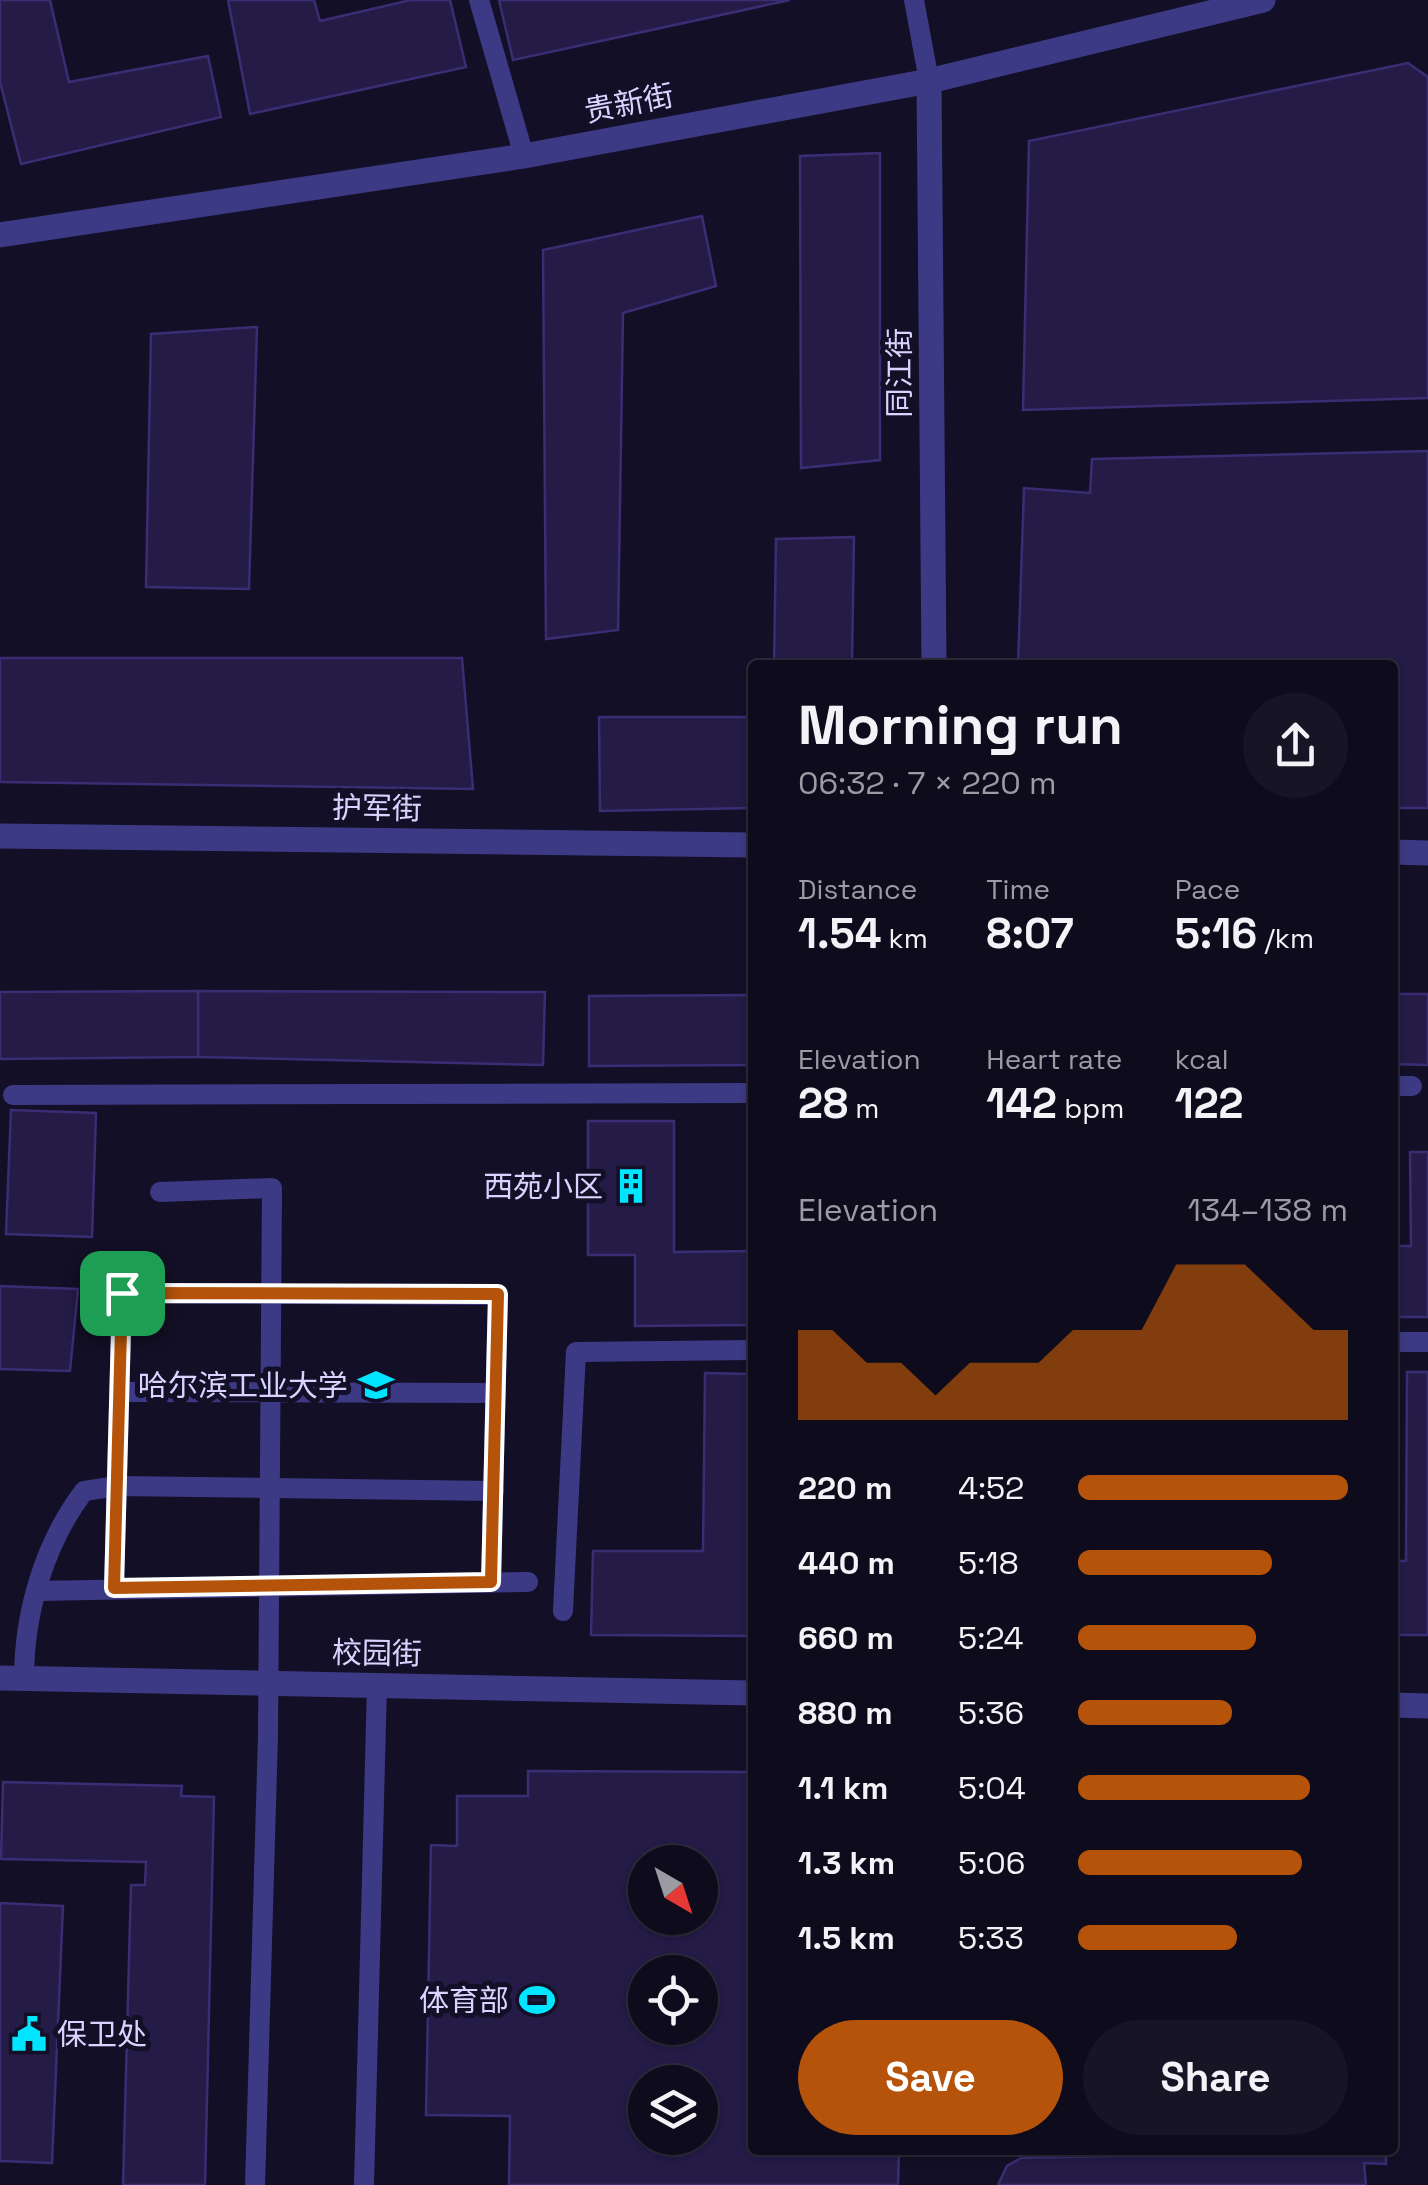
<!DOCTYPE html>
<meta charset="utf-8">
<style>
body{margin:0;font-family:"Space Grotesk","Noto Sans SC",sans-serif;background:#171425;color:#f1f3f6;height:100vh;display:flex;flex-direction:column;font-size:38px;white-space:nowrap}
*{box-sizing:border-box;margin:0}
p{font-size:32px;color:#9b9ba3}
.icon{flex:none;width:55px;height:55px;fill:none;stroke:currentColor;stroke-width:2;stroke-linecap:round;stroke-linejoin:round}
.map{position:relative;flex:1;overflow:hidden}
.side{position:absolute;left:748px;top:660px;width:650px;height:1495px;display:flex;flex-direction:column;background:#0e0b1c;border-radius:10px;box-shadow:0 2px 8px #0004,0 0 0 2px #2e2b3b}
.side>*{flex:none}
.needle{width:65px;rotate:141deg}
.tools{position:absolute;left:628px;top:1845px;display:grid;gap:20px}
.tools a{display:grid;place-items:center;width:90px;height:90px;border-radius:50%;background:#0e0b1c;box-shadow:0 2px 8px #0004,0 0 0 2px #2e2b3b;font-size:50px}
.pin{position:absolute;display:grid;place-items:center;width:85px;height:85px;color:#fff;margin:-42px;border-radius:20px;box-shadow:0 5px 15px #0006}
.round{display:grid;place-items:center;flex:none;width:105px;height:105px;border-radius:52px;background:#171425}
.headline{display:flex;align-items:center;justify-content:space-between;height:170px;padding:0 50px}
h1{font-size:55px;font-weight:800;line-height:75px}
.stats{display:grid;grid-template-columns:repeat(3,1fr);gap:15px;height:170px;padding:10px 50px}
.stats div{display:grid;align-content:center}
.stats b{font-size:42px;font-weight:800}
.stats small{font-size:28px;font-weight:400}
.stats p{font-size:28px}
.chart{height:280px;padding:20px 50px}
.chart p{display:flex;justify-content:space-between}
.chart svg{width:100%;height:180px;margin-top:10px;fill:#b45309;opacity:.7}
.action{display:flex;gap:20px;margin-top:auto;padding:20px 50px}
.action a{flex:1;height:115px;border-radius:60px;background:#b45309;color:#fff;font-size:40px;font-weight:800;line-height:115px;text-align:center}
.action a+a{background:#171425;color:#f1f3f6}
ul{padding:0 50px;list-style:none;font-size:32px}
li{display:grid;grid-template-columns:160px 120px 1fr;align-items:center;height:75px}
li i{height:25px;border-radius:12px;background:#b45309}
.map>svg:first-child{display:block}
.building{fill:#241b47;stroke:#3b2d73;stroke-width:2.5;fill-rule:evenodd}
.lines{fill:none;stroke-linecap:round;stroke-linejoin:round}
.service{stroke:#3d3a85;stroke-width:20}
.minor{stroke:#3d3a85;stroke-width:25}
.tertiary{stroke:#3d3a85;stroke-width:25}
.route-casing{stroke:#fff;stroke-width:20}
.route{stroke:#b45309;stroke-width:12}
.labels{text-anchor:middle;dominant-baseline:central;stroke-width:10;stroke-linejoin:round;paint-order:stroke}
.street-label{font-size:30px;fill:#d9d4ff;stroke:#130f26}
.poi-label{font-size:30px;fill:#d9d4ff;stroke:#130f26;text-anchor:end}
</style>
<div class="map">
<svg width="1428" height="2185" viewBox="0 0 1428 2185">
<rect width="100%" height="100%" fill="#130f26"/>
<g class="building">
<polygon points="0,0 50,0 69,82 208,56 221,117 21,164 0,82"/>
<polygon points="228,0 314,0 320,21 411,0 450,0 466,67 250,114"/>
<polygon points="499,0 790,0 513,60"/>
<polygon points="1408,63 1428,77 1428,398 1023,410 1029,141"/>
<polygon points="880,153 880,460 801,468 800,156"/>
<polygon points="702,216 716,286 623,313 618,630 546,639 543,250"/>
<polygon points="257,327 249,589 146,587 151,334"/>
<polygon points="1428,451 1428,808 1392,808 1392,665 1018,665 1024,488 1090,493 1092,459"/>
<polygon points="854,537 852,665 774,665 776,539"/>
<polygon points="0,658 462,658 473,789 0,782"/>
<polygon points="599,717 752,717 752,808 600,811"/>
<polygon points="198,991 545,992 543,1065 198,1057"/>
<polygon points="198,991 198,1057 0,1059 0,992"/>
<polygon points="1392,994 1428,994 1428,1065 1392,1064"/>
<polygon points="752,995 752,1065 589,1066 589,996"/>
<polygon points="11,1110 96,1113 92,1237 6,1234"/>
<polygon points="588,1121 674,1121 674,1252 752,1251 752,1325 635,1326 635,1255 588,1255"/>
<polygon points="1410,1152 1428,1152 1428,1317 1392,1317 1392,1246 1411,1246"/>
<polygon points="0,1286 78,1289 70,1371 0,1369"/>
<polygon points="1407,1372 1428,1372 1428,1635 1392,1635 1392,1561 1406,1561"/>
<polygon points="705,1373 752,1374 752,1636 591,1635 593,1551 703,1551"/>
<path d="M 528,1771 L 752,1772 L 752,2150 L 899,2150 L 898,2185 L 509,2185 L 510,2116 L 426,2115 L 431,1845 L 457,1846 L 457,1796 L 528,1796 ZM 645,1862 L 700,1862 L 700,1918 L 645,1918 ZM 645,1972 L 700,1972 L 700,2028 L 645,2028 ZM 645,2082 L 700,2082 L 700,2138 L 645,2138 Z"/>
<polygon points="3,1782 182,1786 181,1796 214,1797 205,2185 123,2185 131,1885 145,1885 146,1862 1,1859"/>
<polygon points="0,1903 63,1906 52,2163 0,2161"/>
<polygon points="1113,2150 1386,2150 1386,2164 1364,2163 1366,2185 998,2185 1007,2166 1021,2158 1113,2156"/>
</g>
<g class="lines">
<g class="service">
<polyline points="479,0 524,156"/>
<polyline points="914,0 929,81"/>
<polyline points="1392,1086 1412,1086"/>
<polyline points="13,1095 752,1093"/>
<polyline points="160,1192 272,1188 268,1735 255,2185"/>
<polyline points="1392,1342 1428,1342"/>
<polyline points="119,1392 496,1393"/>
<polyline points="114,1588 122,1293 498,1295 491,1582"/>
<polyline points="37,1591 528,1582"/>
<polyline points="563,1611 576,1352 752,1350"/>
<path d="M 24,1679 C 24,1613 44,1544 84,1491 L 117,1486 L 494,1491"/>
<polyline points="364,2185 377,1685"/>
</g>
<g class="minor">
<polyline points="929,81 934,665"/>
<polyline points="0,1678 752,1693"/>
<polyline points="1392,1705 1428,1706"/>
</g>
<g class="tertiary">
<polyline points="0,235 524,156 929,81 1263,0"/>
<polyline points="0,836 752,845"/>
<polyline points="1392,852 1428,853"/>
</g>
</g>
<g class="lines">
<defs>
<polygon id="route" points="122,1293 498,1294 491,1582 114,1588"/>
</defs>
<use href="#route" class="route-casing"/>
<use href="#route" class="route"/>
</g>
<defs>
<symbol id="building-bare" viewBox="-9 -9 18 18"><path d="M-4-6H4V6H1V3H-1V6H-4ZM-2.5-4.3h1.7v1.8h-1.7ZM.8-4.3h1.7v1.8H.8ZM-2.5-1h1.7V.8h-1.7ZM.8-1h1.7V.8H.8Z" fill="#00e5ff" stroke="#130f26" stroke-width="2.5" paint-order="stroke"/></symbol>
<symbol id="university-bare" viewBox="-9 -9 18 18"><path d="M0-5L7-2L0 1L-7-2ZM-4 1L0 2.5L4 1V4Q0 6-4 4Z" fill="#00e5ff" stroke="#130f26" stroke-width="2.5" paint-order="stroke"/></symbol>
<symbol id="stadium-bare" viewBox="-9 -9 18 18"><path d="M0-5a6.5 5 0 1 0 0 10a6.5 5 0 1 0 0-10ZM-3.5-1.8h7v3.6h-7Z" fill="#00e5ff" stroke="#130f26" stroke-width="2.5" paint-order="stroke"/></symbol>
<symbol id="civic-bare" viewBox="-9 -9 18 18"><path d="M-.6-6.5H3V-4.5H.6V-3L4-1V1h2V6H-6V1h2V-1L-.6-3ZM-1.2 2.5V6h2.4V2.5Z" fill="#00e5ff" stroke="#130f26" stroke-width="2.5" paint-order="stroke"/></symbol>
</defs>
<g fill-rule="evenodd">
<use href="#building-bare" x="606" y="1161" width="50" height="50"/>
<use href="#university-bare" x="351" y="1360" width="50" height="50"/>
<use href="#stadium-bare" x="512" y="1975" width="50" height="50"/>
<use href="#civic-bare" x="4" y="2009" width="50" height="50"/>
</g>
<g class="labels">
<g class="street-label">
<text transform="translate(629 103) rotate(-11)">贵新街</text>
<text transform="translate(899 373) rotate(-90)">同江街</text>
<text transform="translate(377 808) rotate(1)">护军街</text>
<text transform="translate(377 1653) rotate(1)">校园街</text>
</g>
<g class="poi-label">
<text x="603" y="1186">西苑小区</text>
<text x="348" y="1385">哈尔滨工业大学</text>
<text x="509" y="2000">体育部</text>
<text x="57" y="2034" text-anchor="start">保卫处</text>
</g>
</g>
</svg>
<div class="tools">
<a><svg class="needle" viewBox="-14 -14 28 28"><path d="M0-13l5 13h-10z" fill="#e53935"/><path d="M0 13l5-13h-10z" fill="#9b9ba3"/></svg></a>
<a><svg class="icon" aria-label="locate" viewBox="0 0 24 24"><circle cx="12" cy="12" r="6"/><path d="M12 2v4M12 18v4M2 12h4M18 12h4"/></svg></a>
<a><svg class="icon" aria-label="layers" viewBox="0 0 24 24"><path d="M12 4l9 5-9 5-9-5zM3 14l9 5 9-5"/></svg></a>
</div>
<div class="pin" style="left:122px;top:1293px;background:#1e9e55"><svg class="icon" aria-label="arrive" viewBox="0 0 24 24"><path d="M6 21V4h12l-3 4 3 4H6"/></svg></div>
<section class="side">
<div class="headline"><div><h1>Morning run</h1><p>06:32 · 7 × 220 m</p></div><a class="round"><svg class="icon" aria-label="share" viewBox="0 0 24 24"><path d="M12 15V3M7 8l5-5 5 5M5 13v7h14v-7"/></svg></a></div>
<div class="stats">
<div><p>Distance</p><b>1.54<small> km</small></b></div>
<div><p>Time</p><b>8:07</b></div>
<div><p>Pace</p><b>5:16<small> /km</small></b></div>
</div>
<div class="stats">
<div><p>Elevation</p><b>28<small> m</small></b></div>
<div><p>Heart rate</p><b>142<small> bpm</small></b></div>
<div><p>kcal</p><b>122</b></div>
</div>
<div class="chart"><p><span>Elevation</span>134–138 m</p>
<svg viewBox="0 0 160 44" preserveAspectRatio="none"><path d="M0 44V22L10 22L20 30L30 30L40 38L50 30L60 30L70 30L80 22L90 22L100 22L110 6L120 6L130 6L140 14L150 22L160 22V44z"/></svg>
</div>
<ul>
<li><b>220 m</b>4:52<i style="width:100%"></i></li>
<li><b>440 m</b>5:18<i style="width:72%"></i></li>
<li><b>660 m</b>5:24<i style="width:66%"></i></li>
<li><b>880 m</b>5:36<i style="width:57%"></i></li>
<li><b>1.1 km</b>5:04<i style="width:86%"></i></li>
<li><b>1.3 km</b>5:06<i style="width:83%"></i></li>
<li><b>1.5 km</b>5:33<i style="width:59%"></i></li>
</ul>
<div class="action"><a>Save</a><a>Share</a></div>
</section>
</div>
